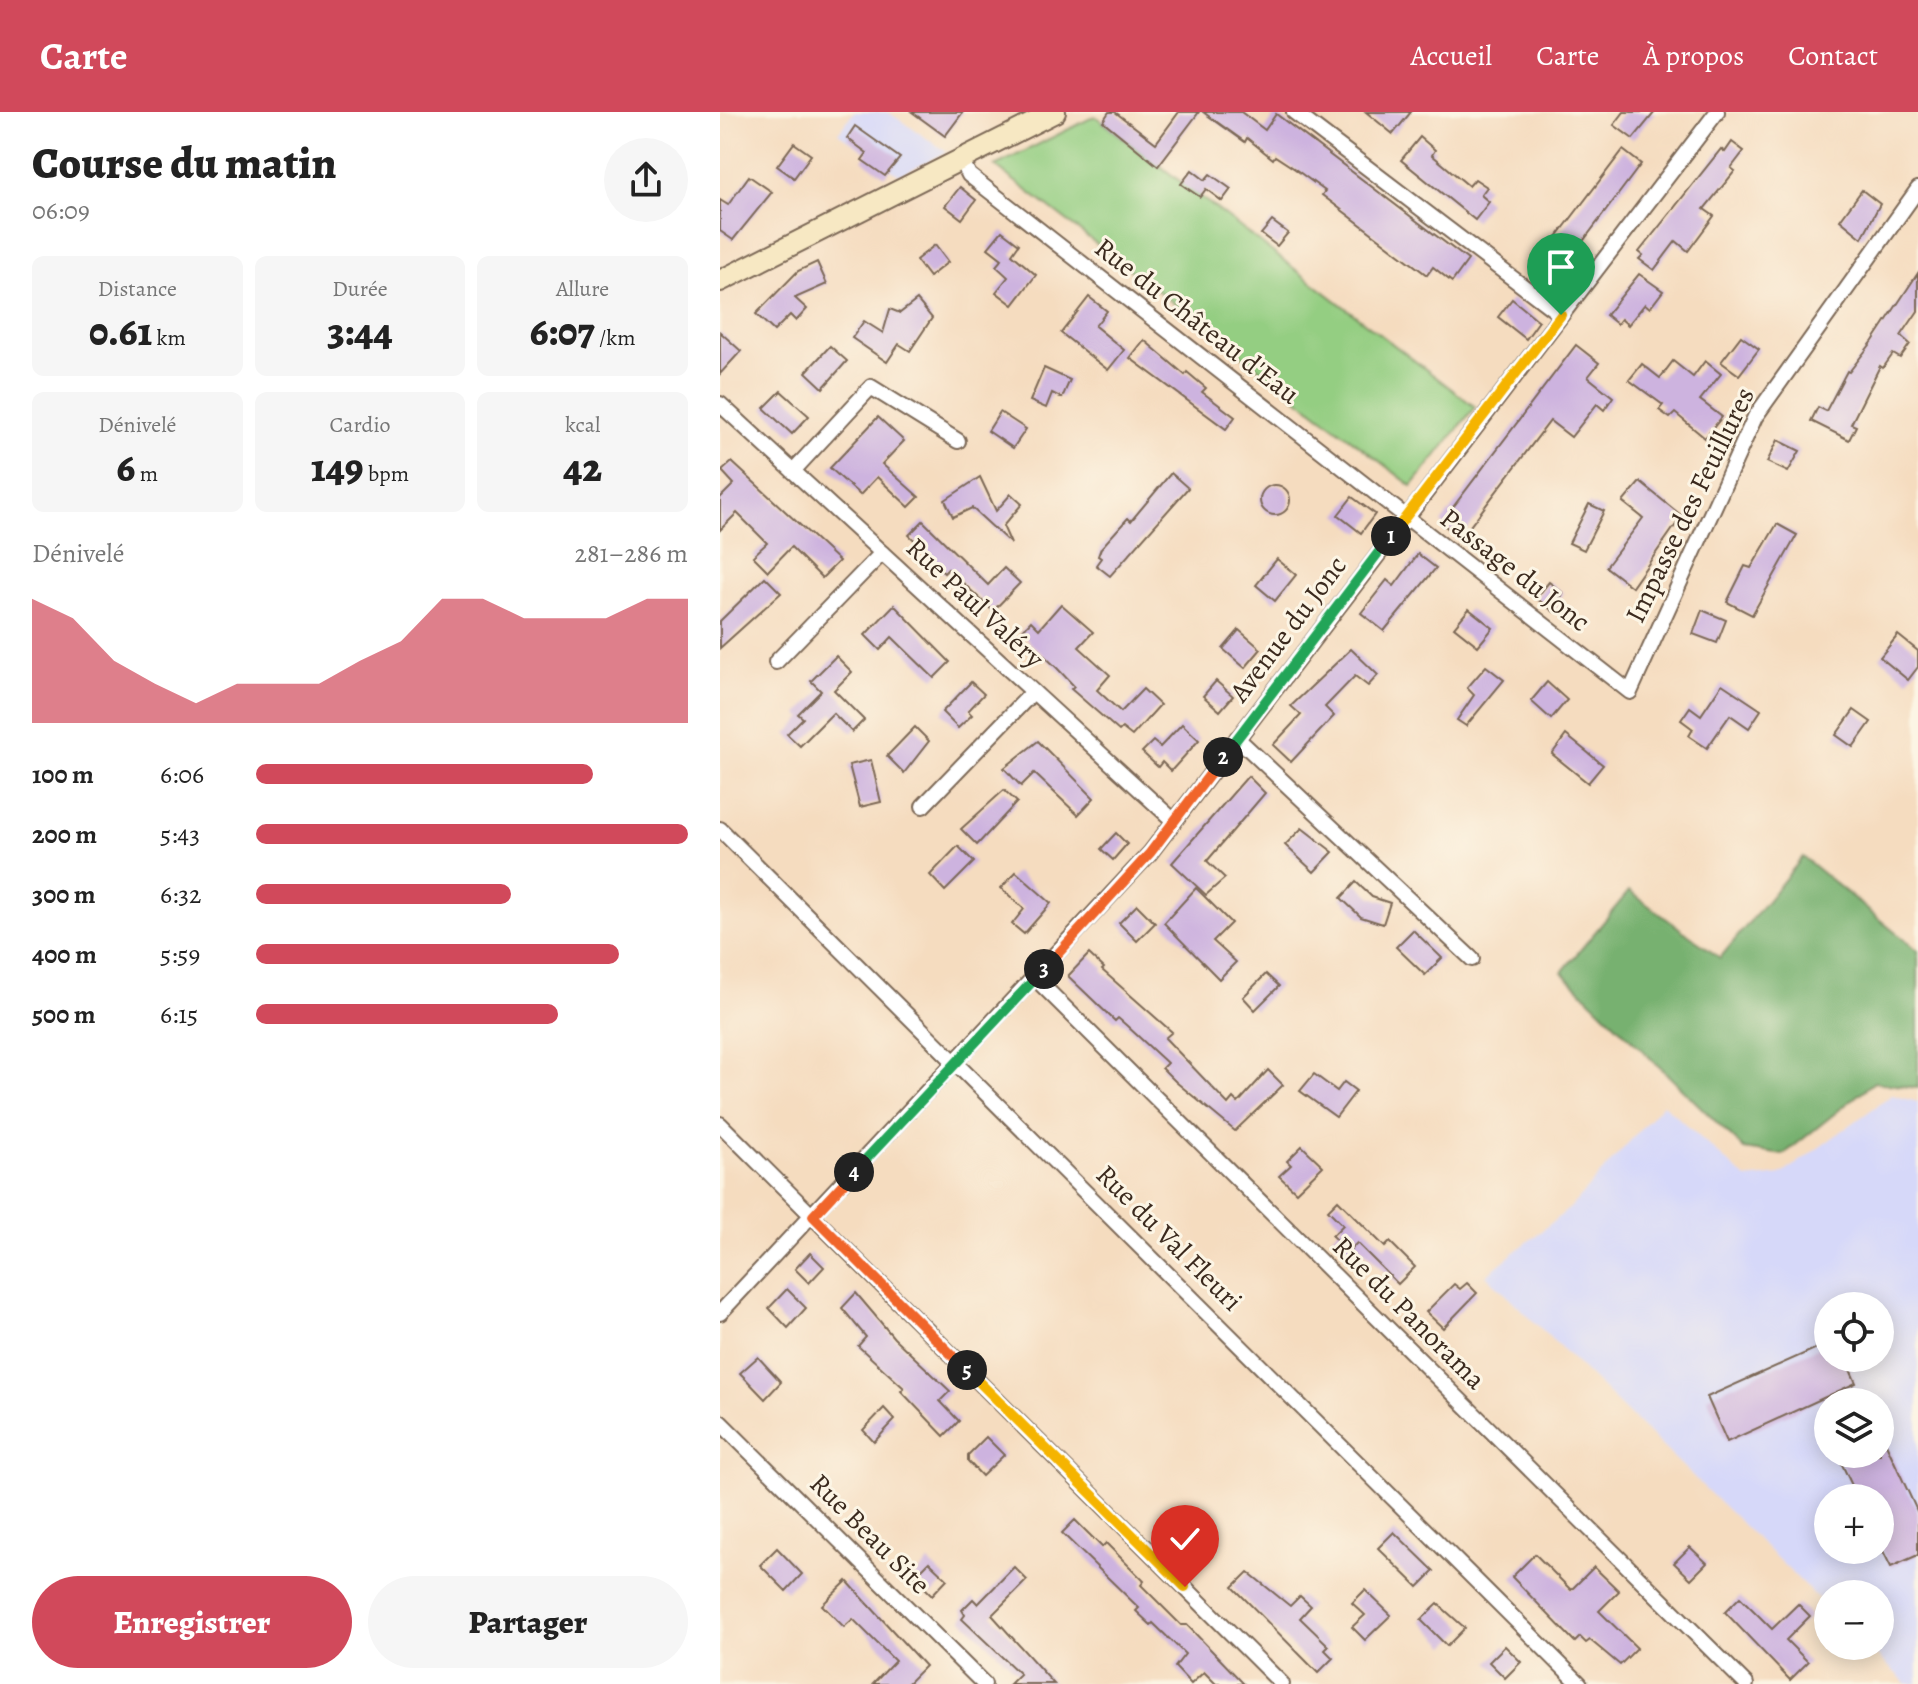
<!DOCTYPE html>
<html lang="fr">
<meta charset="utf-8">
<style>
body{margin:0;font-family:Alegreya,serif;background:#f6f6f6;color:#222;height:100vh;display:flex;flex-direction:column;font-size:30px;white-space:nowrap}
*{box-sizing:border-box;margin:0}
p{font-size:26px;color:#767676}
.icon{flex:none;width:44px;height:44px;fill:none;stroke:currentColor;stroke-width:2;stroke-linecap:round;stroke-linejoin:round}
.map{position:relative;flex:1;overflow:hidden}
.drawer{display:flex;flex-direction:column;background:#fff;width:720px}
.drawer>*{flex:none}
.buttons{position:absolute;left:1094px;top:1180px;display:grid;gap:16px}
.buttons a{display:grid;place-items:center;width:80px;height:80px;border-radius:50%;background:#fff;box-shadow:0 4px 20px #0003;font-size:40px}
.pin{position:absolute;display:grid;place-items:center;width:68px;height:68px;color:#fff;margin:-82px -34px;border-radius:50% 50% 50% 0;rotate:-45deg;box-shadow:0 0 8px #0007}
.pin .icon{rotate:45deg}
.km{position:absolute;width:40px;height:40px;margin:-20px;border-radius:50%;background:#222;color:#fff;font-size:22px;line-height:40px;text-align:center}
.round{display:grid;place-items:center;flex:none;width:84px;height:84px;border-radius:42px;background:#f6f6f6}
.headline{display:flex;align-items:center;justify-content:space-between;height:136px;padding:0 32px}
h1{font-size:44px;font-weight:800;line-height:60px}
.metrics{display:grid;grid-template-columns:repeat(3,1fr);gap:12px;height:136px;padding:8px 32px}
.metrics div{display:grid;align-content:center;border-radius:12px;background:#f6f6f6;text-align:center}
.metrics b{font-size:40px;font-weight:800}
.metrics small{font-size:22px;font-weight:400}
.metrics p{font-size:22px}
.chart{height:224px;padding:16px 32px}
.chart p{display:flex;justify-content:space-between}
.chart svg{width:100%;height:144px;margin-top:8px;fill:#d1495b;opacity:.7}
.primary-button{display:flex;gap:16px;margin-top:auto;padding:16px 32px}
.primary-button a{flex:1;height:92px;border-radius:48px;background:#d1495b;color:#fff;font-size:32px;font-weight:800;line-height:92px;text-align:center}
.primary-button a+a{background:#f6f6f6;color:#222}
ul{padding:0 32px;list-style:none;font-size:26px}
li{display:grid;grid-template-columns:128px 96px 1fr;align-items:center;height:60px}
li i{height:20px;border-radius:10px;background:#d1495b}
header{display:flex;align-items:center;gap:48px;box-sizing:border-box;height:112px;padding:0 40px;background:#d1495b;color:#fff}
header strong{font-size:38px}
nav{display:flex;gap:44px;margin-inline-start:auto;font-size:28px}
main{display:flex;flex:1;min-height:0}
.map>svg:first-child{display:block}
.built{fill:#d6d8f9;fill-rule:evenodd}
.green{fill:#94ce82;stroke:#687c50;stroke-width:2}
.forest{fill:#77b170;stroke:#596e47;stroke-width:2}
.building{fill:#cdb3df}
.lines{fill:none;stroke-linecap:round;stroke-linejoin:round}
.minor-casing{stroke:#7c6856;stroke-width:18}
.secondary-casing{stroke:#7c6856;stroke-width:24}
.minor{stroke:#fff;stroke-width:14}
.secondary{stroke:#f7e8c3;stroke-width:20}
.split-1-casing{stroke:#fff;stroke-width:16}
.split-2-casing{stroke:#fff;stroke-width:16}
.split-3-casing{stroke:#fff;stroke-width:16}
.split-4-casing{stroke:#fff;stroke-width:16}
.split-5-casing{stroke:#fff;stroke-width:16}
.split-6-casing{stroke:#fff;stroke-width:16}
.split-1{stroke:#f5b400;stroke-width:10}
.split-2{stroke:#22a559;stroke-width:10}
.split-3{stroke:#f0652b;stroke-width:10}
.split-4{stroke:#22a559;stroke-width:10}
.split-5{stroke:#f0652b;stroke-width:10}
.split-6{stroke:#f5b400;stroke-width:10}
.labels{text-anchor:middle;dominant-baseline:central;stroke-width:6;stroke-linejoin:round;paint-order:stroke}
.street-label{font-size:28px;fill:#3b2a1e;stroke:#fcf5e5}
</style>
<header>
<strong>Carte</strong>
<nav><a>Accueil</a><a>Carte</a><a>À propos</a><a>Contact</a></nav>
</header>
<main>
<section class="drawer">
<div class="headline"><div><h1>Course du matin</h1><p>06:09</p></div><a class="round"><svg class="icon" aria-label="share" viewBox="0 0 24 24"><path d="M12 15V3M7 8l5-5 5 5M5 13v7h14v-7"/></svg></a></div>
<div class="metrics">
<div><p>Distance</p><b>0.61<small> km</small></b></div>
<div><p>Durée</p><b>3:44</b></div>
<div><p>Allure</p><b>6:07<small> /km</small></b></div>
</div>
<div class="metrics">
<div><p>Dénivelé</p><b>6<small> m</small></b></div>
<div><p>Cardio</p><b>149<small> bpm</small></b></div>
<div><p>kcal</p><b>42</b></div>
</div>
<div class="chart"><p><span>Dénivelé</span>281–286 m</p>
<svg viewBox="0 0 160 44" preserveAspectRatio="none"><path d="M0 44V6L10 12L20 25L30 32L40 38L50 32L60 32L70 32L80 25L90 19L100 6L110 6L120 12L130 12L140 12L150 6L160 6V44z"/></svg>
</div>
<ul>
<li><b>100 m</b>6:06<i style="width:78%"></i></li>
<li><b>200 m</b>5:43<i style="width:100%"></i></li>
<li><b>300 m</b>6:32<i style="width:59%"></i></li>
<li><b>400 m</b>5:59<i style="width:84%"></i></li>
<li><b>500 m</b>6:15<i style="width:70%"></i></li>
</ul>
<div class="primary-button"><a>Enregistrer</a><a>Partager</a></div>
</section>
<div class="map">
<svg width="1198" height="1572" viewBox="0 0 1198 1572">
<rect width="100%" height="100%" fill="#fcf5e5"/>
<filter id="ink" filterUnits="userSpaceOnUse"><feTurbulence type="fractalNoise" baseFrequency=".0125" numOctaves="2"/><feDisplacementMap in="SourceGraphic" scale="16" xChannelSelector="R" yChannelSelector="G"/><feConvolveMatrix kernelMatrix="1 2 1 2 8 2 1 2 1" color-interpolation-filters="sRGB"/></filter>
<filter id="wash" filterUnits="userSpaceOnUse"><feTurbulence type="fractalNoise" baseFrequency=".006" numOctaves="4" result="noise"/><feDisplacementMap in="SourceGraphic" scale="32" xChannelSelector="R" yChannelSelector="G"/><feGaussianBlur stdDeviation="1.8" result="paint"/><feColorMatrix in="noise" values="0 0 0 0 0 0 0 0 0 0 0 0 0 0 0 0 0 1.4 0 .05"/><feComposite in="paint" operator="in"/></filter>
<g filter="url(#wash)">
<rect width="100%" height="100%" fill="#f5dcbf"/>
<g class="built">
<polygon points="134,0 168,0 227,40 179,63 118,21"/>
<path d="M 1172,983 L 1198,990 L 1198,1572 L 1187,1572 L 1147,1534 L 1160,1534 L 1160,1482 L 1108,1482 L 1108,1496 L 766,1163 L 850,1096 L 943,992 L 1026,1067 L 1061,1063 ZM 1108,1194 L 1160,1194 L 1160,1246 L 1108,1246 ZM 1108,1290 L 1160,1290 L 1160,1342 L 1108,1342 ZM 1108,1386 L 1160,1386 L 1160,1438 L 1108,1438 Z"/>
</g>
<polygon class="green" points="375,4 755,295 692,374 275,54"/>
<polygon class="forest" points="1083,745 1198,839 1198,976 1154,970 1063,1043 1024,1037 842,860 909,779 1000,846"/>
<g id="blocks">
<g class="building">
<polygon points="192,0 243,0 225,24"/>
<polygon points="389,0 395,0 436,31 459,0 479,0 438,54 383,9"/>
<polygon points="483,0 521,0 545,18 556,2 748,148 732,170 713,155 707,163 602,83 605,79 575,57 555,44 553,47 527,26 525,30"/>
<polygon points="646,0 691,0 673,22"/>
<polygon points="904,0 935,0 913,27 894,13"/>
<polygon points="135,14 180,46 165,64 142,48 147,41 127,26"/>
<polygon points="700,25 715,38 712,43 749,74 755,67 767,75 761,83 769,90 755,108 681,48"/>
<polygon points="1012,30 1024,39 1011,56 1015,59 984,97 994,104 968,139 956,129 934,158 919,147 923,143 919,140 1001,37 1005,40"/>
<polygon points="74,31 91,43 74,66 57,54"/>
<polygon points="903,38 921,52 840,160 836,158 828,168 816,159 840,129 836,126"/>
<polygon points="472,58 485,68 490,62 511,77 502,89 486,77 480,85 461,72"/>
<polygon points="29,64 52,80 13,128 0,119 0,88 8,93"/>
<polygon points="240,75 256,88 242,107 225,94"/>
<polygon points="1142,78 1160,92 1142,126 1120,108"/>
<polygon points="552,109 568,121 557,134 541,122"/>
<polygon points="282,119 299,132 292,142 316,163 293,193 276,180 288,165 276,154 282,147 268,136"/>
<polygon points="215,133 228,150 209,165 196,148"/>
<polygon points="97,150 107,172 75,186 87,197 76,209 70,203 54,219 36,202 78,159"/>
<polygon points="1198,161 1198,199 1181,224 1190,232 1180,246 1173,242 1163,256 1160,254 1131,312 1136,314 1129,328 1091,309 1098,295 1106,299 1127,259 1129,260 1153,229"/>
<polygon points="919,162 943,179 930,196 925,192 908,213 901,207 897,212 886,203"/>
<polygon points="369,185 387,199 375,214 404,238 388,258 341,221"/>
<polygon points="792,187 819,209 806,227 778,205"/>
<polygon points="197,188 212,206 190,239 179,232 167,250 132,226 144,209 163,221 170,197 180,201"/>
<polygon points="0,220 21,239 0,262"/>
<polygon points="1021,224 1039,237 1019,263 1001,250"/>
<polygon points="424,228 465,263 467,260 486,276 482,280 515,305 506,317 410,246"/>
<polygon points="856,233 879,251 868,265 893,285 884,298 877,292 851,325 830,309 741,426 721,411"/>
<polygon points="110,234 127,249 103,276 86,260"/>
<polygon points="953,249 973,265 985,249 1001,262 980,288 1002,305 985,326 955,301 950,306 939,298 943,293 909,268 922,252 940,266"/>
<polygon points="324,256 350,268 342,286 332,281 326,296 310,289"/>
<polygon points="61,279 89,304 72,322 44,296"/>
<polygon points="280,300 306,317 293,336 268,319"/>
<polygon points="158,305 184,329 162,352 199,385 189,395 157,365 140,383 110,356"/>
<polygon points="1058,328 1080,339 1068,360 1047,350"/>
<polygon points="12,350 119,449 102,466 71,435 48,459 33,444 47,431 17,401 0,418 0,386 14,372 2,359"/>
<polygon points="451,361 468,376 390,464 376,453 381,446 378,444 381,436 408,406 411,409"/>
<polygon points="260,365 276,399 291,382 302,392 283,414 291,432 252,396 233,405 225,388"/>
<polygon points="920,370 962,404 912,475 886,455 923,406 903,390"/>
<circle cx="555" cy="388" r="15"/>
<polygon points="632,385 655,402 641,421 618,403"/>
<polygon points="869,392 884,399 864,438 849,431"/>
<polygon points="203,409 268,473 284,456 300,471 273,499 228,457 224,461 204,443 207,440 189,423"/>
<polygon points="1057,412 1077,423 1032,503 1007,490 1025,454 1031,456"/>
<polygon points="698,442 716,456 664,519 641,501 667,468 674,474"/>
<polygon points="557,447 576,463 555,489 536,473"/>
<polygon points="45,465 61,481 0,536 0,509"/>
<polygon points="829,470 843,481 834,500 816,486"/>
<polygon points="341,492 373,520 359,535 390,563 377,578 401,600 423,577 440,593 412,624 402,616 399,619 351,577 354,574 337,556 300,521 311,509 319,517"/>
<polygon points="174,493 230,550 214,566 172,525 160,538 145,523"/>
<polygon points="749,497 773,516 758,534 734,515"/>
<polygon points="982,498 1006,508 997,531 973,522"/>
<polygon points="519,518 541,537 525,556 503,537"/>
<polygon points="1178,523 1198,539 1198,555 1188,568 1160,545"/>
<polygon points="631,537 658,563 648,574 635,564 605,595 614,604 571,650 553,633 581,603 571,594"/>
<polygon points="116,544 132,560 114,578 144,608 132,620 113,601 80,634 67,622 83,606 78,602 101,579 91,569"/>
<polygon points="766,554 784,568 746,614 737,608 754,583 747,576"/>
<polygon points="496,569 513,584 500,599 483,584"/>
<polygon points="251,570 264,582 248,599 252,603 238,616 222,600"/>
<polygon points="827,570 847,588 831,607 811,589"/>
<polygon points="1002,572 1041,598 1029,616 1010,603 987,636 969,624 973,617 961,608 970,595 981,603"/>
<polygon points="1134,598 1151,610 1133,635 1116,623"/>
<polygon points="462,612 479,628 451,659 442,650 438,655 422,640 433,629 440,635"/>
<polygon points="195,615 209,629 184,661 167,644"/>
<polygon points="846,623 883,653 868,671 832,642"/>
<polygon points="318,629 374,686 358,703 314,661 301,674 284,656"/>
<polygon points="151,648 161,690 140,695 129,653"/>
<polygon points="528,664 545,681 487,749 505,766 486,783 452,751"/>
<polygon points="284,678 297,690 257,733 241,717"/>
<polygon points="582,716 613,740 594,760 565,733"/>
<polygon points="396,721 407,732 393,748 381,737"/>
<polygon points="238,734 254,750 225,779 210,763"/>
<polygon points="296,760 331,791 304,822 292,812 304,797 281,776"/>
<polygon points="636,770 652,785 670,791 663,812 641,805 621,786"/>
<polygon points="476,776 511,811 493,829 516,850 499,867 444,811"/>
<polygon points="417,793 435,811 417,829 399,811"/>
<polygon points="693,818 722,846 705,863 676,835"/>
<polygon points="369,842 384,856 382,858 452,920 445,926 508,992 513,986 518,991 548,958 563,973 515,1019 456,970 442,956 447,951 406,913 398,906 395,909 348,864"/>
<polygon points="546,862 559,874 535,898 523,885"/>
<polygon points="594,962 617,979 624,970 636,979 616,1005 580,979"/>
<polygon points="582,1034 603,1054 576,1080 559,1064 571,1053 567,1049"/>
<polygon points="618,1088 665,1135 670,1130 695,1155 678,1172 637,1131 628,1140 612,1124 623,1113 608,1098"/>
<polygon points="90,1141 104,1155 89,1171 75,1157"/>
<polygon points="747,1171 757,1181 723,1216 706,1200 734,1172 740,1177"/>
<polygon points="67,1177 86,1196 68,1216 49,1196"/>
<polygon points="136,1181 174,1226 230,1279 220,1289 239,1309 224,1324 181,1279 184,1276 138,1234 146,1225 122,1196"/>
<polygon points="1108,1231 1108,1246 1125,1246 1136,1271 1007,1330 987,1285"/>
<polygon points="38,1245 61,1270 45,1287 20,1261"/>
<polygon points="164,1296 175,1308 154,1330 143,1318"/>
<polygon points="1160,1319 1198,1401 1198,1443 1171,1455 1160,1433 1160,1386 1138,1386 1117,1342 1160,1342"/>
<polygon points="266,1325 284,1343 262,1364 248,1349 248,1343"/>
<polygon points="355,1408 382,1435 386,1431 424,1469 421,1473 461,1513 467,1513 524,1572 496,1572 484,1560 471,1572 455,1555 465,1542 433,1511 431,1513 416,1499 419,1496 342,1421"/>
<polygon points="674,1420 714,1459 698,1475 658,1436"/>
<polygon points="970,1435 987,1451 971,1467 954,1451"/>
<polygon points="57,1436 82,1462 66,1479 40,1453"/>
<polygon points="815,1442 851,1478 874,1455 899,1479 879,1499 917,1536 900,1553 870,1528 866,1531 860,1525 855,1530 792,1465"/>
<polygon points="209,1450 227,1467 212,1483 194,1465"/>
<polygon points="294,1455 307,1468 272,1503 334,1572 290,1572 300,1562 242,1507 245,1503 242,1498 253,1487 258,1492"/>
<polygon points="528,1460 570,1494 580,1484 591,1494 580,1506 609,1534 605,1538 613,1546 598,1561 513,1475"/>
<polygon points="127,1469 205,1554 187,1572 153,1572 175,1549 133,1507 124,1515 102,1493"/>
<polygon points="645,1478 671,1503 645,1528 632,1515 645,1503 632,1491"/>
<polygon points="1020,1485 1052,1517 1078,1492 1090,1504 1066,1528 1088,1550 1070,1568 1005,1500"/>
<polygon points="718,1492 745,1516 727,1534 701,1508"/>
<polygon points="785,1534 801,1550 785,1566 769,1550"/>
</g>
</g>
</g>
<g filter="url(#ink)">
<use href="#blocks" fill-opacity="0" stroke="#7c6856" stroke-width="2"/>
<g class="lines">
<defs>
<g id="minor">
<polyline points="574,0 841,203"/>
<polyline points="241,47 249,63 910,580 1035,305 1198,77"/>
<polyline points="0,292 454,709"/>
<polyline points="73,359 151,275 238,329"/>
<polyline points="56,550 162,441"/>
<polyline points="517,626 752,847"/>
<polyline points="203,694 313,580"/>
<polyline points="0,717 860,1572"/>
<polyline points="315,866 1026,1572"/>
<polyline points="0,1012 562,1572"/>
<polyline points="0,1201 430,741 997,0"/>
<polyline points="0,1310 264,1572"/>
</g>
<polyline id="secondary" points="0,169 335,0"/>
</defs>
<use href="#minor" class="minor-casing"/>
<use href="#secondary" class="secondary-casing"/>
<use href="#minor" class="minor"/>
<use href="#secondary" class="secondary"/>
</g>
</g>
<g class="lines" filter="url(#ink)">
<defs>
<polyline id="split-1" points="671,424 841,203"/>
<polyline id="split-2" points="503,645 671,424"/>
<polyline id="split-3" points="324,857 430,741 503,645"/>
<polyline id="split-4" points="134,1060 324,857"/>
<polyline id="split-5" points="134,1060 93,1104 247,1258"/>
<polyline id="split-6" points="247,1258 465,1475"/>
</defs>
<use href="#split-1" class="split-1-casing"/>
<use href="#split-2" class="split-2-casing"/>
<use href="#split-3" class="split-3-casing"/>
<use href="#split-4" class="split-4-casing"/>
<use href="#split-5" class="split-5-casing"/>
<use href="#split-6" class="split-6-casing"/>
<use href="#split-1" class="split-1"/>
<use href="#split-2" class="split-2"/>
<use href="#split-3" class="split-3"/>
<use href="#split-4" class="split-4"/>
<use href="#split-5" class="split-5"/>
<use href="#split-6" class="split-6"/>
</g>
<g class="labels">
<g class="street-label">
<text transform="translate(477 209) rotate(38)">Rue du Château d'Eau</text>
<text transform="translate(970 393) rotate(-64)">Impasse des Feuillures</text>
<text transform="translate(795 458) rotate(38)">Passage du Jonc</text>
<text transform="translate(255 491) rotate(43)">Rue Paul Valéry</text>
<text transform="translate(568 517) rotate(-53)">Avenue du Jonc</text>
<text transform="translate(449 1126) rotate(45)">Rue du Val Fleuri</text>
<text transform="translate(689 1201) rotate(45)">Rue du Panorama</text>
<text transform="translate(150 1422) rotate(45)">Rue Beau Site</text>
</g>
</g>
</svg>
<div class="buttons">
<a><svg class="icon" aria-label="locate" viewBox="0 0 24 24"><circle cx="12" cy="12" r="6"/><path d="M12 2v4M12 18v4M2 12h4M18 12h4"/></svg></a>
<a><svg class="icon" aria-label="layers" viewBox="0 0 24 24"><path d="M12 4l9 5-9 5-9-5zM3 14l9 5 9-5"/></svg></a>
<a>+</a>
<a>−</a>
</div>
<div class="pin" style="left:841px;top:203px;background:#1e9e55"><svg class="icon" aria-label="arrive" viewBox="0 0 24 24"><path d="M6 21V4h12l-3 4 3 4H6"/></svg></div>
<div class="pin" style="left:465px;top:1475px;background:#d93025"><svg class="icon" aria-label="check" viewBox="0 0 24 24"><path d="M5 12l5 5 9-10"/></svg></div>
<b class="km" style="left:671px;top:424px">1</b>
<b class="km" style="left:503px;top:645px">2</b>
<b class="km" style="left:324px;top:857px">3</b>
<b class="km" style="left:134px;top:1060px">4</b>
<b class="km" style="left:247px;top:1258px">5</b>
</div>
</main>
